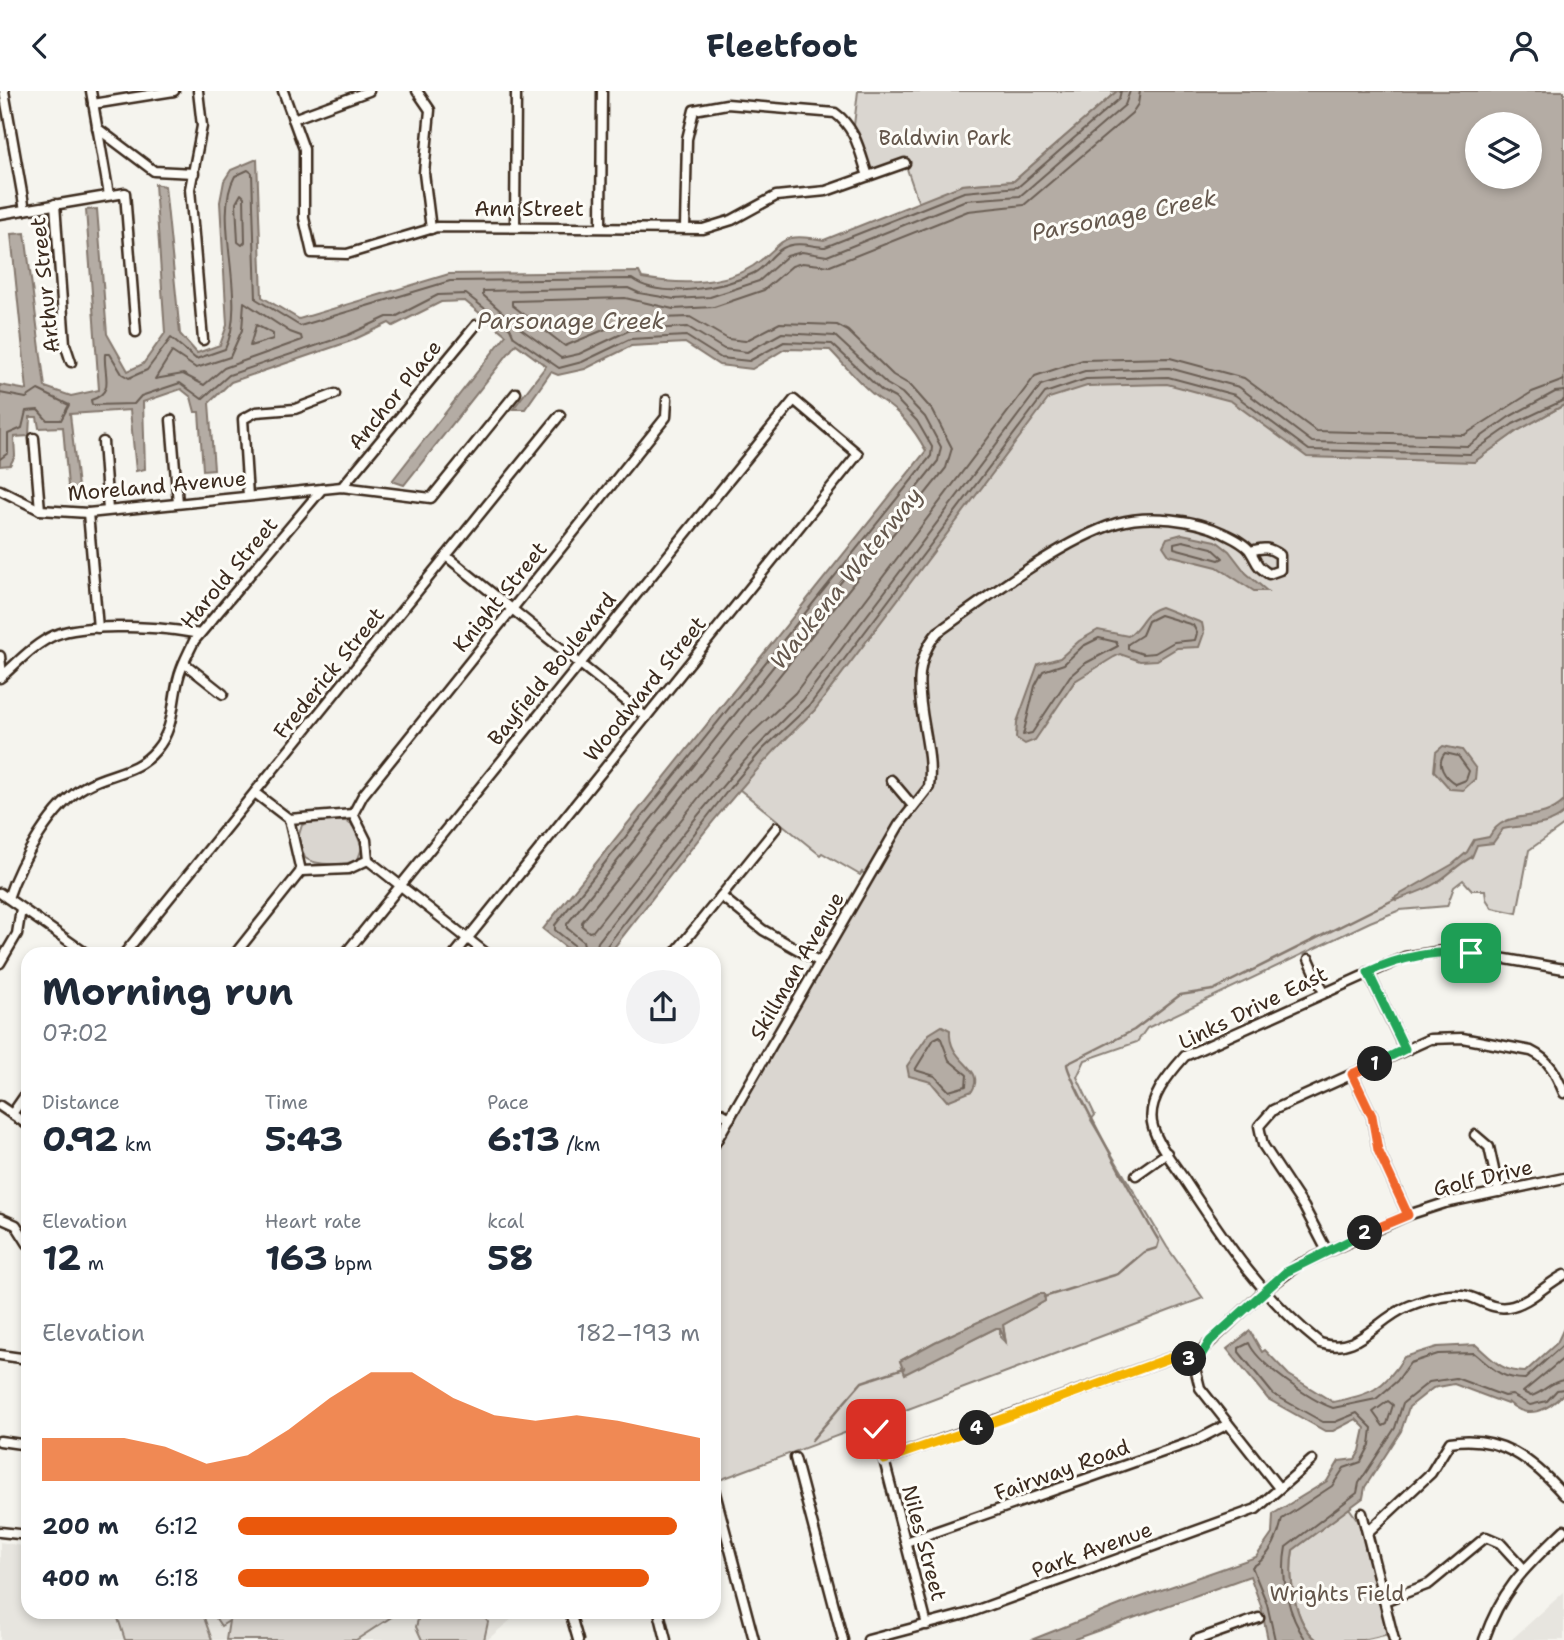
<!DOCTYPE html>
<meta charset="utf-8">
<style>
body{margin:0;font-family:"Shantell Sans",sans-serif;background:#f2f2f3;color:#1f2937;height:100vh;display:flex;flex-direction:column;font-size:26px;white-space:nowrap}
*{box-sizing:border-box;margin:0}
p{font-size:23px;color:#747a83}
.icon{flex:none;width:38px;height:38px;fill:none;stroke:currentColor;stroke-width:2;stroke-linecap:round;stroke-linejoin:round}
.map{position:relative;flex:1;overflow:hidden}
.side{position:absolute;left:21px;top:856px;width:700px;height:672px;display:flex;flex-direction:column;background:#fff;border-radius:21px;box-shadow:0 4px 10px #0003}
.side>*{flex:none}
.controls{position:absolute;left:1465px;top:21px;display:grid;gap:14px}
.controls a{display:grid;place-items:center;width:77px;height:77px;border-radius:50%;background:#fff;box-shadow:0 4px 10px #0003;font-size:35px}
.pin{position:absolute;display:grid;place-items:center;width:60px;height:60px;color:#fff;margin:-30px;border-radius:14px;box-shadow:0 4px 10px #0006}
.km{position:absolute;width:35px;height:35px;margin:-18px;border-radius:50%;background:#222;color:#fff;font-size:19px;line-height:35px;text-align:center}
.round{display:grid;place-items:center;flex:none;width:74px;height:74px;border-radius:37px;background:#f2f2f3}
.summary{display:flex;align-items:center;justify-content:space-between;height:119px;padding:0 21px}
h1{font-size:38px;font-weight:700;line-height:52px}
.figures{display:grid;grid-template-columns:repeat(3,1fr);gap:10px;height:119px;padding:7px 21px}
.figures div{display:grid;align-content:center}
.figures b{font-size:35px;font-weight:700}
.figures small{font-size:19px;font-weight:400}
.figures p{font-size:19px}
.chart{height:196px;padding:14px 21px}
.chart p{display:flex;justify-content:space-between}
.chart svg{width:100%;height:126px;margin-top:7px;fill:#ea580c;opacity:.7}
ul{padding:0 21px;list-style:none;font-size:23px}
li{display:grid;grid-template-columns:112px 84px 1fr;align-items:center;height:52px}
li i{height:18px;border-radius:9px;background:#ea580c}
header{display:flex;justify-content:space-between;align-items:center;height:91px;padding:0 21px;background:#fff;font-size:32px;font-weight:700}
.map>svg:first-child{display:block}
.built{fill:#e7e5df}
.green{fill:#dad6d0;stroke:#8a8077;stroke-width:2;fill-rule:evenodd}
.water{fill:#b4aca4;stroke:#84786e;stroke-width:2;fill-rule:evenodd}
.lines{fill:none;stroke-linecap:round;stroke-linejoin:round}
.shore{stroke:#6b5e54;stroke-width:2}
.stream{stroke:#84786e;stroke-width:2.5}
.minor-casing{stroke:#3b2a1e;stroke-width:13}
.minor{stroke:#fdfcf7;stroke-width:8}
.split-1-casing{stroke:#fff;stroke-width:14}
.split-2-casing{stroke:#fff;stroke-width:14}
.split-3-casing{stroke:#fff;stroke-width:14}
.split-4-casing{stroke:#fff;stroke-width:14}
.split-5-casing{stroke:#fff;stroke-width:14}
.split-1{stroke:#22a559;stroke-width:9}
.split-2{stroke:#f0652b;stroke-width:9}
.split-3{stroke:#22a559;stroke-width:9}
.split-4{stroke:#f5b400;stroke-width:9}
.split-5{stroke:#f5b400;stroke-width:9}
.labels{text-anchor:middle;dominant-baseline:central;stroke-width:6;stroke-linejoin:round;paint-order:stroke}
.park-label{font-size:21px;fill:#63554a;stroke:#fdfcf7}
.street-label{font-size:21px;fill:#3b2a1e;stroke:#fdfcf7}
.water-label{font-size:23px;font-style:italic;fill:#65584d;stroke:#fdfcf7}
</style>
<header><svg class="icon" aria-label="back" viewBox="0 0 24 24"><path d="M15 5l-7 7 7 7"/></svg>Fleetfoot<svg class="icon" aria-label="person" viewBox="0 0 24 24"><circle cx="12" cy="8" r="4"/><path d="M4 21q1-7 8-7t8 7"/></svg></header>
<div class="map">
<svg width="1564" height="1549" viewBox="0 0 1564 1549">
<rect width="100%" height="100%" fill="#f5f4ee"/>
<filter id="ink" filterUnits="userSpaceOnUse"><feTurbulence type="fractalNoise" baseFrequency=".0143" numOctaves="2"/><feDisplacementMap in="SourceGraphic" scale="14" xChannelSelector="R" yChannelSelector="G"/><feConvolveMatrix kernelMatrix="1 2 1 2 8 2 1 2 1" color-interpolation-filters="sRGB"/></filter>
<g filter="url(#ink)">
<g class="built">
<polygon points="0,1451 28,1456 28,1521 520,1521 487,1549 0,1549"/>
<polygon points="1564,1501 1564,1549 1511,1549"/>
</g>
<g class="green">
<polygon points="858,0 1117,0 1014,90 962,94 919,113 905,72 868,85 853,43"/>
<path d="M 1112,277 L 1474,371 L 1517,340 L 1564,314 L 1564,734 L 1529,759 L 1517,822 L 1492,817 L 1486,808 L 1485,799 L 1472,799 L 1463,789 L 1454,796 L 1447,815 L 1400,819 L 1370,831 L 1147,937 L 1137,951 L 1085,969 L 1077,986 L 1095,1024 L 1091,1029 L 1167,1156 L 1203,1207 L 714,1391 L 714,1064 L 869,786 L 862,781 L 860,784 L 822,762 L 820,764 L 739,698 L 1046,303 ZM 1039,1203 L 1044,1203 L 1045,1210 L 1003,1234 L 1006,1252 L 1000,1246 L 1000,1237 L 996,1237 L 905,1282 L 900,1270 L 935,1251 Z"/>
<path d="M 346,730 L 354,736 L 362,757 L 358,768 C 347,775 316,775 305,767 L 298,747 L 302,734 L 312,730 Z"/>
<path d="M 1349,1417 L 1364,1438 L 1389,1543 L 1363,1549 L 1317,1549 C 1294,1532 1288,1486 1293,1459 Z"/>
<polygon points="116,1521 202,1521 212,1549 125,1549"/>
<polygon points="225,1521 399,1521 356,1549 226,1549 229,1530 221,1535 215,1526"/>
<polygon points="420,1521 480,1521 488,1531 484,1549 422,1549 416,1536"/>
</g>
<g class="water">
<path d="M 1117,0 L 1564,0 L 1564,314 L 1517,340 L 1474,371 L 1307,366 L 1231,310 L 1167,293 L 1087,295 L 1049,307 L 814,620 C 737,693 675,779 609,863 L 574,863 L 543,838 L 926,360 C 913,336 900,321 878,307 C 861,295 845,274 830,259 L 785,258 L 752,278 L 719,274 L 685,252 L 631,255 L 585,278 L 558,284 L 551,281 L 525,318 L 513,318 L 546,275 L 516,253 L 404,394 L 392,390 L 506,244 L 465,210 L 441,211 L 393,235 L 389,232 L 351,250 L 231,291 L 209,312 L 214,378 L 203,379 L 199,321 L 195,321 L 191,306 L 181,298 L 143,311 L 145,378 L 136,380 L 130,319 L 70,323 L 79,405 L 69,407 L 63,336 L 39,337 L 37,326 L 30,326 L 29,345 L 14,346 L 15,365 L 10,374 L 0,375 L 0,294 L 27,299 L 11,143 L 25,142 L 45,296 L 71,305 L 99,299 L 86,119 L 97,118 L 107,243 L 128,280 L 143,273 L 165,242 L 155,93 L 165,95 L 180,243 L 197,262 L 220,254 L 227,234 L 220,111 L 224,90 L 231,79 L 257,68 L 262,206 L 299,228 L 449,183 L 639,181 L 642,187 C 676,193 721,195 753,175 C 786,153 776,140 824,149 L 962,94 L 1014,90 ZM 1477,33 L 1530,33 L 1530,86 L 1477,86 Z"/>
<polygon points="1182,443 1216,450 1229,460 1246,482 1267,500 1254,500 1217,476 1169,464 1163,455 1167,447"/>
<path d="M 1161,516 L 1202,532 L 1204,542 L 1199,556 L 1177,557 L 1157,569 L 1140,570 L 1120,563 L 1114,566 L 1075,590 L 1035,649 L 1025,653 L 1016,647 L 1017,631 L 1038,573 L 1060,567 L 1079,550 L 1098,539 L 1128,545 C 1143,535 1142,521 1161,516 Z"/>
<polygon points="1443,655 1462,659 1476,678 1475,688 1463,699 1450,698 1434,680 1436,661"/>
<path d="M 1564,710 L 1564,722 C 1546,738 1525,733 1503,738 L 1493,752 L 1477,754 L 1472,766 C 1458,773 1449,784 1436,792 C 1424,800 1410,804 1396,809 L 1394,807 L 1453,773 L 1467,761 L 1474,749 L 1489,746 C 1506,715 1538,735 1564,710 Z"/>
<path d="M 942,935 L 950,939 C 947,972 987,976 972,1000 L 947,1010 L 931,991 L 909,985 L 907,975 L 929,943 Z"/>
<polygon points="1039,1203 1044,1203 1045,1210 1003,1234 1006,1253 1000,1237 996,1237 905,1283 900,1270 935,1251"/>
<path d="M 1564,1237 L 1564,1302 C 1547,1321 1527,1329 1508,1311 L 1507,1313 L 1454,1293 L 1433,1297 L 1409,1316 L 1401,1340 L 1365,1396 L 1363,1407 L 1293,1459 C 1288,1486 1294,1532 1317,1549 L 1268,1549 L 1261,1515 L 1250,1485 L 1072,1549 L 1031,1549 L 1130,1510 L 1256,1466 L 1272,1443 L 1273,1423 L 1327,1390 L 1339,1370 L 1355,1368 L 1360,1360 L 1365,1337 L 1356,1328 L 1333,1340 L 1325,1340 L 1268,1308 L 1227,1258 L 1250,1240 L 1262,1261 L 1265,1259 L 1289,1284 L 1333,1311 C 1370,1303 1383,1300 1404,1266 L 1437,1256 L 1476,1254 C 1493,1269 1502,1281 1525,1281 L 1557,1252 Z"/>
</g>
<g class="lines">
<g class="shore">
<polyline points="1140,0 1138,13 1132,22 1024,114 968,120 830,175 802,172 792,175 764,199 714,216 673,218 625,207 512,210 512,214 565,255 630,228 690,226 728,248 745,250 780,232 837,234 848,240 893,284 910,294 933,320 952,357 946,377 582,831 582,835 589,841 593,840 715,686 749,645 795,602 1035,285 1083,269 1170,267 1244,287 1316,340 1464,344 1532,301 1564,289"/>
<polygon points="241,103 244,106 245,151 242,154 238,151 236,112"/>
<polygon points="244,211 290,241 301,245 302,249 224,277 204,294 183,283 155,288 172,261 196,277 230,266 242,239"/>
<polygon points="256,234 273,243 273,248 250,255"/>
<polyline points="0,302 26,307 38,299 69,314 61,329 47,329 38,319 26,320 22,337 8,343 8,362 0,368"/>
<polygon points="1183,450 1212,457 1223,467 1219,469 1174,457 1174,452"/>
<polygon points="1160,524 1193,534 1197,542 1195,549 1174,551 1155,562 1143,563 1128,558 1128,553 1142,544 1148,530"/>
<polygon points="1099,547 1116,551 1118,555 1084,573 1070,585 1032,642 1023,644 1035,595 1043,580 1064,573 1083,555"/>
<path d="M 1445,662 L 1458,665 L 1469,680 L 1466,689 L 1456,693 C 1445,687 1435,673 1445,662 Z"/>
<path d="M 578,863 L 575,855 L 555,839 L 555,834 L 931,365 L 932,356 L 917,330 L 895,307 L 882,300 L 832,253 L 784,251 L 749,270 L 721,267 L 686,245 L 630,248 L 582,271 L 559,277 L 514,246 L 510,237 L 466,203 L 438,204 L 395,226 L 387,226 L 348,244 L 229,284 L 202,308 L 180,292 L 141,305 L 134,313 L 92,314 L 91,309 C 116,301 103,283 105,263 L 110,263 L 122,283 L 129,287 L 147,279 L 171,247 L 196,268 L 225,258 C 249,209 211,127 235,85 L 248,79 L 252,82 L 256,208 L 300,235 L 450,190 L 632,188 C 661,209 724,197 754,182 C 765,177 771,163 783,157 C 797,150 810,155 825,156 L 964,101 L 1018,96 L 1119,8 L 1121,0"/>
<polyline points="586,863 583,850 567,837 567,833 938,370 941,356 925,326 902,302 887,293 835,245 782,242 747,261 724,258 688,236 630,239 579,263 561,267 521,238 483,204 483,200 628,197 639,202 674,208 710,206 759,190 787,165 802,161 827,165 966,109 1020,105 1125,14 1130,0"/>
<path d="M 595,863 L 598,851 C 664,767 726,683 803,609 L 1041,294 L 1085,280 L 1169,277 L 1239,296 L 1312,351 L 1468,355 L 1509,326 L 1555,301 L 1564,300"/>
<polyline points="604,863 606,856 729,698 763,658 809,615 1045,302 1086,288 1168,286 1235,304 1309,359 1470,363 1513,333 1564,309"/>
<polygon points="940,945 949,969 967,984 966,995 949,1000 935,985 915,979 934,948"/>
<path d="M 1564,1267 L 1523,1301 L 1531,1305 C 1544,1302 1550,1290 1564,1289"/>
<polygon points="1388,1310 1393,1314 1387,1333 1383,1335 1373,1321"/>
<path d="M 1275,1549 L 1267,1513 L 1252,1476 C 1270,1466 1278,1447 1282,1428 L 1332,1395 L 1344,1377 L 1361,1371 L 1370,1354 L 1372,1337 L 1357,1322 L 1335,1331 L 1323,1331 L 1273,1303 L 1239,1261 L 1239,1257 L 1249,1252 C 1257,1272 1310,1309 1333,1317 L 1376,1308 L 1397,1290 L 1410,1272 L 1438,1263 L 1474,1262 C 1491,1276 1500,1288 1525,1288 L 1564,1253"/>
<path d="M 1306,1549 C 1288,1525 1280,1486 1286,1456 L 1357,1402 L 1359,1392 L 1395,1337 L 1403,1312 L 1429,1291 L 1456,1287 L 1504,1305 L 1512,1304 L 1530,1314 L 1547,1310 L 1557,1299 L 1564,1298"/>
</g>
<g class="stream">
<path d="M 1044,1206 L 1118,1183 L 1144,1161 L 1157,1157 L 1159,1150 C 1147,1131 1066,984 1067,973 L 1134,939 L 1180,904 L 1213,899 L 1395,808"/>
<polyline points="811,1350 862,1291 904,1277"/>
</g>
<defs>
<g id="minor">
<polyline points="4,0 25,119"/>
<polyline points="91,0 109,104"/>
<polyline points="198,0 202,35 190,98 203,249"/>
<polyline points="283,0 304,58 304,127 312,162 347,163 437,136 703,138 732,129 776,105 826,100 905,72"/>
<polyline points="417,0 430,19 424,82 431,138"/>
<polyline points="93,13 174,0"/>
<polyline points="293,28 369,0"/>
<polyline points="97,37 154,80 194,82"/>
<polyline points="55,113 65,253 71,271"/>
<polyline points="0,123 125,102 136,241"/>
<polyline points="515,136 516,0"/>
<polyline points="601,136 602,0"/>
<path d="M 685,137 L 687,48 L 694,19 L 727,13 L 835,22 C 856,37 860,62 868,85"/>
<polyline points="171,329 178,412"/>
<polyline points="34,347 40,419"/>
<polyline points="103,351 108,419"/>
<polyline points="342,396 476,234"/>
<polyline points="0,399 40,419 88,422 322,398"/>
<polyline points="248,405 243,328 256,321 295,318 335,303"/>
<polyline points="88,422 98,537"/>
<polyline points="446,465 646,626"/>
<polyline points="0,565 2,585"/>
<polyline points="184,572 223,603"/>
<path d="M 0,587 C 17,572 34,553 55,544 C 86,531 166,536 199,543"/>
<polyline points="891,689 913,715"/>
<polyline points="255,702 289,728 353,723"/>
<polyline points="353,723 363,704 666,326 667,308"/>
<polyline points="289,728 301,780"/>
<polyline points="368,769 487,863"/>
<polyline points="301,780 349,778 368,769 366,749 353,723"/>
<polyline points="0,802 87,863"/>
<polyline points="721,805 763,839 820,871"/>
<path d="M 8,807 C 20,771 52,713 86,695 C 111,681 136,683 156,659 C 174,638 172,614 178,589 C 181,575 188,563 194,550 L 322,398 L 342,396 L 431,407 L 516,302"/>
<polyline points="124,863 560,324"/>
<polyline points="235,863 301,780"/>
<polyline points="345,863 794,309 858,363 455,863"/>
<polyline points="674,863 777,736"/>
<polyline points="1309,868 1324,902"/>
<polyline points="0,872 17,843 21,818"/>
<path d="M 1564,878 L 1471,862 L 1442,860 L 1405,866 L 1185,965 C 1169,983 1145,1010 1153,1036 C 1158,1055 1176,1075 1186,1091 C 1227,1153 1261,1205 1320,1252 C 1359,1265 1375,1228 1409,1215 C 1424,1209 1446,1202 1462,1204 C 1479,1206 1490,1219 1508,1216 C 1529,1213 1546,1193 1564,1184"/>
<polyline points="1368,881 1405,959"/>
<polyline points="1352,983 1372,1025 1378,1059 1408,1124"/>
<polyline points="0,1015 28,1034"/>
<polyline points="714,1018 730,1027"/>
<polyline points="12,1023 28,1000"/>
<polyline points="1475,1044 1489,1056 1499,1101"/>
<path d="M 714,1054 L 899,734 L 929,696 C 936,644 898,587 938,541 C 986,507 1062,449 1117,432 C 1148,423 1194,428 1223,442 C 1231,446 1245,452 1250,460 C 1258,472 1254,473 1269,483 L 1280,479 L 1280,464 C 1269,456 1263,456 1251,460"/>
<polyline points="1136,1084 1167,1062"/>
<polyline points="0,1127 16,1134 28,1153"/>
<path d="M 1327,1160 L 1304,1116 L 1263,1054 L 1259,1035 L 1273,1019 L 1430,948 L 1462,947 L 1531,960 C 1550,969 1556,983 1564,1002"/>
<polyline points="0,1264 28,1268"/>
<polyline points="876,1338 927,1534"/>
<polyline points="0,1350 28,1354"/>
<polyline points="795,1367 843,1549"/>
<polyline points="884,1369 1170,1267 1183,1266 1197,1271"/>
<polyline points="1279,1397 1200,1297 1195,1277 1204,1257 1264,1200 1298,1174 1408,1124 1445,1112 1564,1087"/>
<polyline points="714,1398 754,1549"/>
<polyline points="1362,1422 1394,1549"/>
<polyline points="0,1441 28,1444"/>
<path d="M 1368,1441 L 1431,1382 L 1450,1351 C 1500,1343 1532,1368 1564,1404"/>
<polyline points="906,1451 1197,1349 1228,1333"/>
<polyline points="1384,1510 1429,1493 1486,1446 1500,1452 1523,1477"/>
<polyline points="570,1521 578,1549"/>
<polyline points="659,1521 666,1549"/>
<polyline points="868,1549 966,1523 1256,1418 1312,1369"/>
<polyline points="1196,1549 1259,1527"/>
<path d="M 1484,1549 C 1502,1497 1526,1476 1564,1439"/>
</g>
</defs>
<use href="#minor" class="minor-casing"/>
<use href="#minor" class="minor"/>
</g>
</g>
<g class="lines" filter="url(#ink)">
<defs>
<path id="split-1" d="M 1375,973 L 1405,958 L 1368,881 C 1403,865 1433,860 1471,862"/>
<polyline id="split-2" points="1365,1142 1408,1124 1378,1059 1372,1025 1352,983 1375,973"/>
<polyline id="split-3" points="1189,1268 1197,1271 1210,1250 1286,1181 1365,1142"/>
<polyline id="split-4" points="977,1337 1170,1267 1189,1268"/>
<polyline id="split-5" points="876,1338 884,1369 977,1337"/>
</defs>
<use href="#split-1" class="split-1-casing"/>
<use href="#split-2" class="split-2-casing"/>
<use href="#split-3" class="split-3-casing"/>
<use href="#split-4" class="split-4-casing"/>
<use href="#split-5" class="split-5-casing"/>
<use href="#split-1" class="split-1"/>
<use href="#split-2" class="split-2"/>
<use href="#split-3" class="split-3"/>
<use href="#split-4" class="split-4"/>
<use href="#split-5" class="split-5"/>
</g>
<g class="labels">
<g class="park-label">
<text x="945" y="47">Baldwin Park</text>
<text x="1337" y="1503">Wrights Field</text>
</g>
<g class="street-label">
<text x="529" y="118">Ann Street</text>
<text transform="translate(45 194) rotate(-96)">Arthur Street</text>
<text transform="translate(395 304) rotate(-51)">Anchor Place</text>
<text transform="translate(157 395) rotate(-5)">Moreland Avenue</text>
<text transform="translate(229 482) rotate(-50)">Harold Street</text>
<text transform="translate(500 506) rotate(-51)">Knight Street</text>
<text transform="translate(552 578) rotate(-51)">Bayfield Boulevard</text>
<text transform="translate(329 582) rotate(-51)">Frederick Street</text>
<text transform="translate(645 598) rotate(-51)">Woodward Street</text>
<text transform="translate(797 875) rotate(-60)">Skillman Avenue</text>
<text transform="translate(1253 917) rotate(-26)">Links Drive East</text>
<text transform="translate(1483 1087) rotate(-13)">Golf Drive</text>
<text transform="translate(1062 1379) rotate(-20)">Fairway Road</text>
<text transform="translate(924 1452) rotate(75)">Niles Street</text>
<text transform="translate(1092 1459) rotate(-20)">Park Avenue</text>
</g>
<g class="water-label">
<text transform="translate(1124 124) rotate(-11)">Parsonage Creek</text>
<text x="571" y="230">Parsonage Creek</text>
<text transform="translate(846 487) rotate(-51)">Waukena Waterway</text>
</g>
</g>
</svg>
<div class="controls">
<a><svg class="icon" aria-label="layers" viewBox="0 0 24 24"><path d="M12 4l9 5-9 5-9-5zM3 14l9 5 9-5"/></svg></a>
</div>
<div class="pin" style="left:1471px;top:862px;background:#1e9e55"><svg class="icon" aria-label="arrive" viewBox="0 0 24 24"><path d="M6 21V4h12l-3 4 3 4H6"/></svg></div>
<div class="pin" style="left:876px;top:1338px;background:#d93025"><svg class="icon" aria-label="check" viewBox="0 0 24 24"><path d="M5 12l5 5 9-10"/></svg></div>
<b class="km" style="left:1375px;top:973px">1</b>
<b class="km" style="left:1365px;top:1142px">2</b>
<b class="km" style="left:1189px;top:1268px">3</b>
<b class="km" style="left:977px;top:1337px">4</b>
<section class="side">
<div class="summary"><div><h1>Morning run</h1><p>07:02</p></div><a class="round"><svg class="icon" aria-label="share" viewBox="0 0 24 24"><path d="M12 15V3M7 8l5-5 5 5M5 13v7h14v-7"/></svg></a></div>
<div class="figures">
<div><p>Distance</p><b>0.92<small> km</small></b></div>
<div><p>Time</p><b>5:43</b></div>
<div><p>Pace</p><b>6:13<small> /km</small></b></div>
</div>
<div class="figures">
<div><p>Elevation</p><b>12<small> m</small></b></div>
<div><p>Heart rate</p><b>163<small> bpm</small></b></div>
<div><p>kcal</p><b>58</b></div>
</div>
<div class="chart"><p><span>Elevation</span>182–193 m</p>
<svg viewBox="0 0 160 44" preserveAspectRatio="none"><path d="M0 44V29L10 29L20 29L30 32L40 38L50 35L60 26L70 15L80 6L90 6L100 15L110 21L120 23L130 21L140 23L150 26L160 29V44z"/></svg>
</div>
<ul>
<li><b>200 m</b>6:12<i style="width:95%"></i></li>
<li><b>400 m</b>6:18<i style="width:89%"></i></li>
</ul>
</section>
</div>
